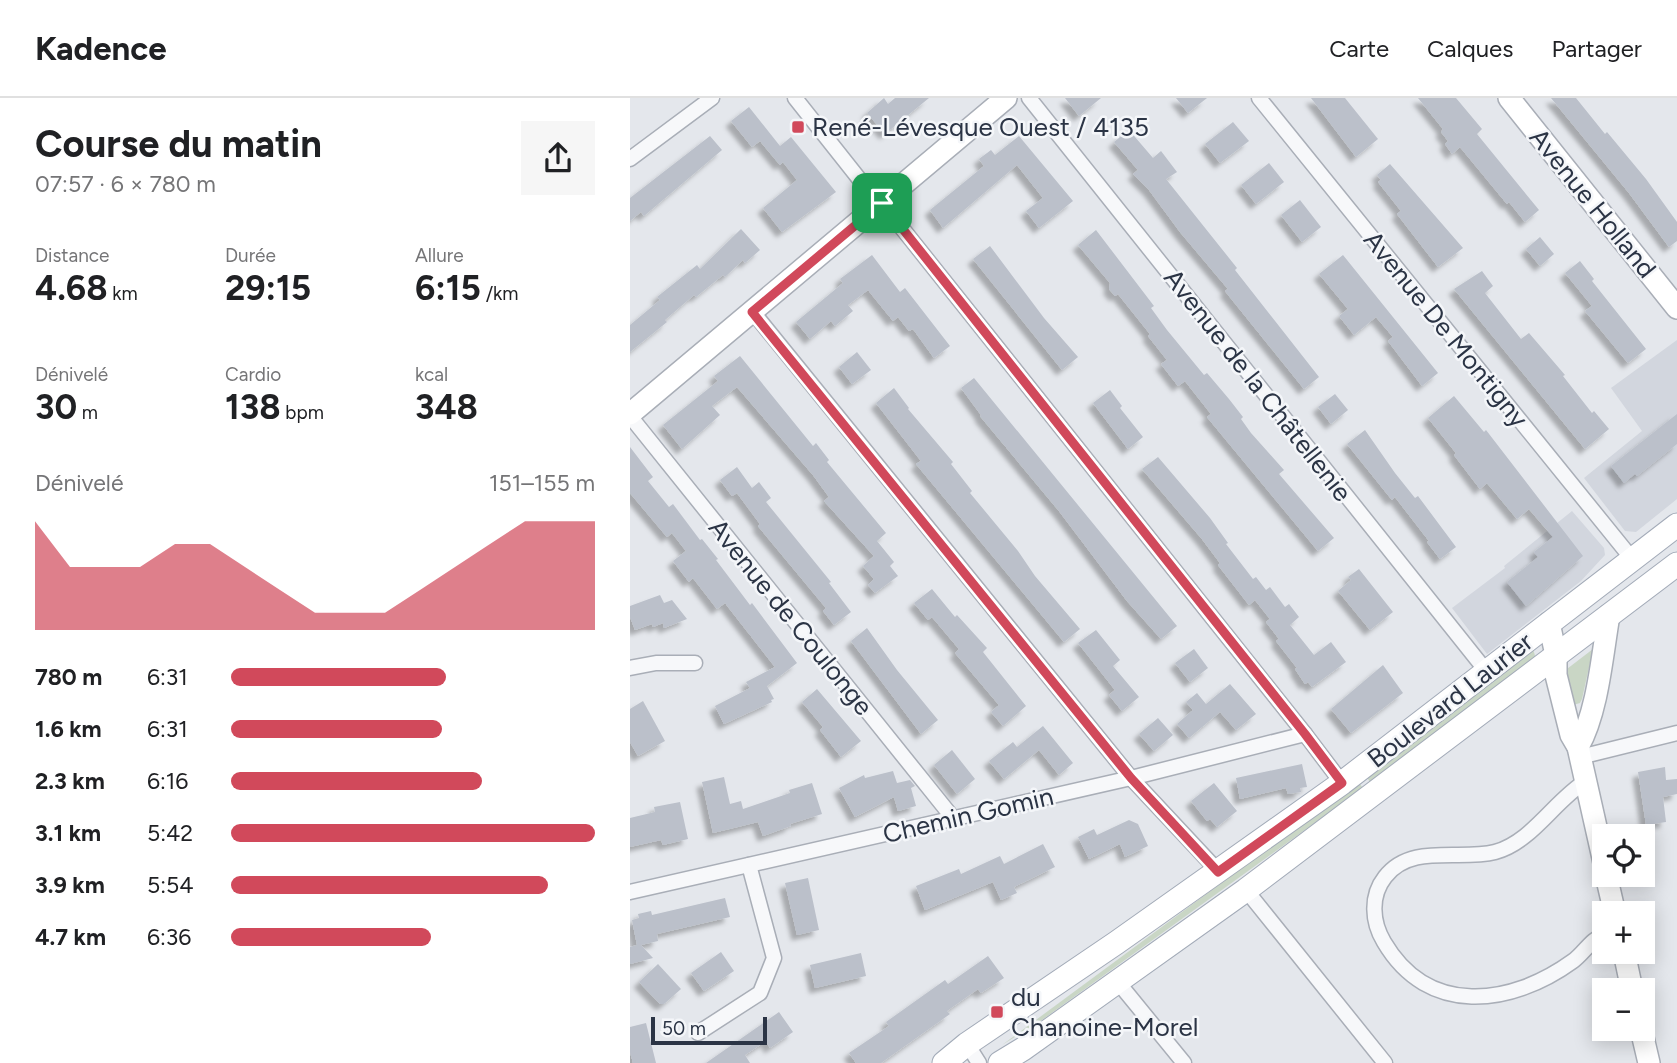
<!DOCTYPE html>
<html lang="fr">
<meta charset="utf-8">
<style>
body{margin:0;font-family:Figtree,sans-serif;background:#f6f6f6;color:#202124;height:100vh;display:flex;flex-direction:column;font-size:26px;white-space:nowrap}
*{box-sizing:border-box;margin:0}
p{font-size:23px;color:#757577}
.icon{flex:none;width:38px;height:38px;fill:none;stroke:currentColor;stroke-width:2;stroke-linecap:round;stroke-linejoin:round}
.map{position:relative;flex:1;overflow:hidden}
.sheet{display:flex;flex-direction:column;background:#fff;width:630px}
.sheet>*{flex:none}
.controls{position:absolute;left:962px;top:726px;display:grid;gap:14px}
.controls a{display:grid;place-items:center;width:63px;height:63px;border-radius:0px;background:#fff;box-shadow:0 4px 18px #0003;font-size:35px}
.scale{position:absolute;left:21px;bottom:18px;width:116px;box-sizing:border-box;padding-left:7px;border:4px solid #2b3445;border-top:0;font-size:19px;line-height:24px;white-space:nowrap;color:#2b3445;-webkit-text-stroke:5px #f4f6f9;paint-order:stroke}
.pin{position:absolute;display:grid;place-items:center;width:60px;height:60px;color:#fff;margin:-30px;border-radius:14px;box-shadow:0 4px 10px #0006}
.round{display:grid;place-items:center;flex:none;width:74px;height:74px;border-radius:0px;background:#f6f6f6}
.headline{display:flex;align-items:center;justify-content:space-between;height:119px;padding:0 35px}
h1{font-size:38px;font-weight:700;line-height:52px}
.figures{display:grid;grid-template-columns:repeat(3,1fr);gap:10px;height:119px;padding:7px 35px}
.figures div{display:grid;align-content:center}
.figures b{font-size:35px;font-weight:700}
.figures small{font-size:19px;font-weight:400}
.figures p{font-size:19px}
.chart{height:196px;padding:14px 35px}
.chart p{display:flex;justify-content:space-between}
.chart svg{width:100%;height:126px;margin-top:7px;fill:#d1495b;opacity:.7}
ul{padding:0 35px;list-style:none;font-size:23px}
li{display:grid;grid-template-columns:112px 84px 1fr;align-items:center;height:52px}
li i{height:18px;border-radius:9px;background:#d1495b}
header{display:flex;align-items:center;gap:42px;box-sizing:border-box;height:98px;padding:0 35px;background:#fff;border-bottom:2px solid #e0e0e0}
header strong{font-size:33px}
nav{display:flex;gap:38px;margin-inline-start:auto;font-size:24px}
main{display:flex;flex:1;min-height:0}
.map>svg:first-child{display:block}
.built{fill:#d2d6de}
.green{fill:#c9d6c5}
.building{fill:#bbc0ca;filter:url(#shadow)}
.lines{fill:none;stroke-linecap:round;stroke-linejoin:round}
.street-casing{stroke:#a9aeb7;stroke-width:17}
.secondary-casing{stroke:#a9aeb7;stroke-width:24}
.primary-casing{stroke:#a3abb8;stroke-width:25}
.street{stroke:#f7f8fa;stroke-width:14}
.secondary{stroke:#fff;stroke-width:21}
.primary{stroke:#fff;stroke-width:23}
.route-casing{stroke:#fff;stroke-width:14}
.route{stroke:#d1495b;stroke-width:9}
.poi-dot{fill:#d1495b;stroke:#f4f6f9;stroke-width:2.5}
.labels{text-anchor:middle;dominant-baseline:central;stroke-width:5;stroke-linejoin:round;paint-order:stroke}
.poi-label{font-size:26px;fill:#2b3445;stroke:#f4f6f9;text-anchor:start}
.street-label{font-size:26px;fill:#2b3445;stroke:#f4f6f9}
</style>
<header>
<strong>Kadence</strong>
<nav><a>Carte</a><a>Calques</a><a>Partager</a></nav>
</header>
<main>
<section class="sheet">
<div class="headline"><div><h1>Course du matin</h1><p>07:57 · 6 × 780 m</p></div><a class="round"><svg class="icon" aria-label="share" viewBox="0 0 24 24"><path d="M12 15V3M7 8l5-5 5 5M5 13v7h14v-7"/></svg></a></div>
<div class="figures">
<div><p>Distance</p><b>4.68<small> km</small></b></div>
<div><p>Durée</p><b>29:15</b></div>
<div><p>Allure</p><b>6:15<small> /km</small></b></div>
</div>
<div class="figures">
<div><p>Dénivelé</p><b>30<small> m</small></b></div>
<div><p>Cardio</p><b>138<small> bpm</small></b></div>
<div><p>kcal</p><b>348</b></div>
</div>
<div class="chart"><p><span>Dénivelé</span>151–155 m</p>
<svg viewBox="0 0 160 44" preserveAspectRatio="none"><path d="M0 44V6L10 22L20 22L30 22L40 14L50 14L60 22L70 30L80 38L90 38L100 38L110 30L120 22L130 14L140 6L150 6L160 6V44z"/></svg>
</div>
<ul>
<li><b>780 m</b>6:31<i style="width:59%"></i></li>
<li><b>1.6 km</b>6:31<i style="width:58%"></i></li>
<li><b>2.3 km</b>6:16<i style="width:69%"></i></li>
<li><b>3.1 km</b>5:42<i style="width:100%"></i></li>
<li><b>3.9 km</b>5:54<i style="width:87%"></i></li>
<li><b>4.7 km</b>6:36<i style="width:55%"></i></li>
</ul>
</section>
<div class="map">
<svg width="1047" height="965" viewBox="0 0 1047 965">
<defs>
<filter id="shadow"><feDropShadow dx="-5.5" dy="5.5" stdDeviation="2" flood-color="#0004"/></filter>
</defs>
<rect width="100%" height="100%" fill="#e4e7ec"/>
<g class="built">
<polygon points="1047,242 1047,401 1006,434 995,433 954,380 1012,333 981,290"/>
<polygon points="942,413 974,450 975,457 951,483 857,556 822,510 875,470 874,468"/>
</g>
<g class="green">
<polygon points="903,551 906,561 740,684 736,678"/>
<polygon points="963,551 952,601 950,605 943,607 933,574"/>
<polygon points="728,684 733,690 412,922 372,947"/>
</g>
<g class="building">
<polygon points="254,0 258,6 265,0 299,0 255,36 237,15"/>
<polygon points="435,0 471,0 449,18"/>
<polygon points="546,0 577,0 558,15"/>
<polygon points="681,0 715,0 748,41 726,59"/>
<polygon points="788,0 826,0 852,31 847,36 909,112 895,124 879,104 877,106 830,49 822,56 815,46 818,43 811,34 813,31"/>
<polygon points="921,0 946,0 975,36 977,34 1016,81 1047,124 1047,143 1039,149 999,95"/>
<polygon points="119,9 150,48 161,39 206,94 152,134 133,110 167,82 153,64 150,67 130,43 122,49 101,23"/>
<polygon points="603,24 619,43 590,65 575,46"/>
<polygon points="499,32 523,60 531,53 547,74 536,81 607,170 605,172 689,279 674,291 595,193 598,191 550,134 519,92 503,76 508,72 484,44"/>
<polygon points="80,38 92,52 14,118 11,114 0,123 0,100"/>
<polygon points="389,38 443,103 409,130 396,113 413,100 387,67 313,130 300,112 354,68 349,61 361,52 365,57"/>
<polygon points="639,65 654,84 626,106 611,87"/>
<polygon points="760,66 833,150 808,169 767,116 771,113 748,84 751,82 747,77"/>
<polygon points="670,102 691,129 672,144 651,117"/>
<polygon points="111,131 130,152 115,165 113,162 95,179 93,177 66,199 64,197 35,222 37,224 0,254 0,227 30,202 27,199 67,167 70,171"/>
<polygon points="466,132 524,208 521,210 537,232 574,277 577,275 599,301 613,319 611,321 621,335 654,372 649,376 704,440 688,453 577,319 581,316 555,283 548,288 531,266 537,262 518,238 520,236 488,196 485,198 479,191 480,185 448,147"/>
<polygon points="910,139 924,156 910,168 896,151"/>
<polygon points="360,148 414,220 448,259 432,272 343,161"/>
<polygon points="242,157 270,194 275,190 320,248 304,260 283,231 279,233 268,219 263,223 238,192 218,207 223,213 205,228 201,223 180,241 166,224 213,185 210,181"/>
<polygon points="713,157 808,275 792,288 758,243 763,239 746,219 724,237 709,218 718,211 689,176"/>
<polygon points="950,163 964,181 962,183 1016,251 998,265 955,213 962,208 935,175"/>
<polygon points="852,173 863,188 855,195 891,241 899,235 935,277 933,278 962,315 964,313 979,331 955,351 824,191"/>
<polygon points="227,254 241,272 222,286 209,269"/>
<polygon points="110,258 183,348 186,345 199,362 197,364 256,435 247,443 264,464 260,468 268,478 245,495 238,487 244,481 233,468 244,458 194,403 199,399 183,377 107,289 82,308 90,317 52,351 33,327 88,283 84,278"/>
<polygon points="344,280 547,528 531,541 497,503 429,413 350,318 351,317 331,290"/>
<polygon points="264,290 279,310 278,311 323,364 321,366 342,393 340,395 388,453 405,478 450,531 434,544 286,366 291,363 246,305"/>
<polygon points="480,292 492,308 490,310 513,339 498,351 463,305"/>
<polygon points="705,296 718,312 701,326 688,309"/>
<polygon points="824,298 854,334 856,332 953,458 896,508 877,484 908,459 904,454 923,439 899,411 887,421 857,385 850,391 824,357 826,355 798,320"/>
<polygon points="1047,316 1047,346 1007,378 1005,376 994,385 981,368"/>
<polygon points="735,332 765,375 785,400 788,398 826,449 810,461 797,444 799,443 765,399 762,402 717,346"/>
<polygon points="0,349 23,379 18,383 39,409 43,406 70,442 72,441 88,461 86,462 120,507 122,505 167,565 137,588 144,601 141,602 142,604 94,626 85,608 120,590 116,584 145,569 95,505 87,511 63,480 59,484 43,463 56,453 42,435 37,439 0,395"/>
<polygon points="528,359 580,420 598,445 596,446 623,481 626,479 636,492 640,489 655,509 659,506 669,519 660,527 684,557 701,544 716,564 682,589 678,584 675,586 665,571 667,570 646,543 649,541 636,524 640,521 625,502 619,507 588,467 590,465 572,441 512,371"/>
<polygon points="107,369 122,390 129,384 141,400 136,404 201,484 199,485 221,514 204,527 193,513 196,510 128,428 130,426 107,395 102,398 90,382"/>
<polygon points="729,471 763,514 740,532 708,493 721,482 718,479"/>
<polygon points="302,491 325,519 327,517 357,550 353,554 396,608 373,628 361,614 369,607 325,555 329,551 302,519 298,522 284,505"/>
<polygon points="30,497 34,505 42,502 57,521 34,530 33,525 23,529 22,526 5,532 0,519 0,508"/>
<polygon points="237,530 267,572 308,622 291,636 221,543"/>
<polygon points="466,532 490,562 483,568 509,599 492,613 479,597 485,592 448,545"/>
<polygon points="564,551 578,570 560,584 545,565"/>
<polygon points="753,567 773,595 721,635 701,611"/>
<polygon points="600,586 626,616 606,632 590,614 559,640 547,626 563,612 556,604 567,595 576,606"/>
<polygon points="187,591 231,643 211,659 190,632 193,629 172,604"/>
<polygon points="13,603 35,643 8,658 0,644 0,611"/>
<polygon points="528,620 543,637 524,653 509,636"/>
<polygon points="413,628 443,665 429,677 409,652 374,681 359,663 383,644 387,649"/>
<polygon points="322,652 345,681 327,696 304,667"/>
<polygon points="672,666 677,689 670,690 671,694 658,696 656,690 610,701 606,680"/>
<polygon points="1035,669 1036,682 1047,681 1047,696 1033,699 1036,724 1016,727 1008,674"/>
<polygon points="263,673 267,685 280,682 285,688 281,690 286,708 268,713 264,699 225,719 209,690 234,677 235,680"/>
<polygon points="94,679 100,706 111,703 113,711 160,695 159,692 182,685 192,716 160,726 161,728 133,738 128,724 83,735 72,684"/>
<polygon points="584,685 607,713 587,729 580,721 577,723 561,703"/>
<polygon points="50,704 58,741 33,747 31,742 0,749 0,720 25,714 24,709"/>
<polygon points="499,722 508,726 518,748 495,759 490,746 459,761 448,739 464,731 467,737"/>
<polygon points="413,746 425,769 384,789 387,795 371,802 363,784 295,812 286,788 329,771 331,776 370,758 374,766"/>
<polygon points="178,780 189,832 167,837 155,785"/>
<polygon points="95,800 100,819 27,836 28,843 11,847 23,860 0,866 0,849 7,847 2,822 9,820 8,816 21,813 22,817"/>
<polygon points="91,854 104,873 74,893 61,875"/>
<polygon points="231,855 236,878 185,890 180,867"/>
<polygon points="358,858 374,880 351,895 348,891 317,913 320,916 251,965 226,965 219,955 259,928 256,924 315,882 318,886"/>
<polygon points="28,866 51,891 34,906 30,906 9,884"/>
<polygon points="149,914 163,934 140,950 136,943 115,957 120,965 76,965"/>
<polygon points="16,925 26,965 3,965 0,954 0,929"/>
</g>
<g class="lines">
<defs>
<g id="street">
<polyline points="165,0 230,82 252,105 675,636 712,685"/>
<polyline points="399,0 857,574"/>
<polyline points="629,0 1003,462"/>
<polyline points="0,61 82,0"/>
<polyline points="122,213 501,680 588,773"/>
<polyline points="0,318 323,720"/>
<polyline points="0,570 26,565 65,565"/>
<polyline points="950,659 1047,635"/>
<path d="M 956,683 C 924,703 902,744 865,754 C 829,763 781,745 755,779 C 740,798 742,824 754,844 C 798,919 881,908 943,863 C 954,855 961,841 975,836"/>
<polyline points="616,792 755,965"/>
<polyline points="0,794 501,680 675,636"/>
<polyline points="487,883 554,965"/>
<polyline points="68,935 130,895 144,860 119,767"/>
<polyline points="337,946 349,965"/>
</g>
<g id="secondary">
<polyline points="879,0 1047,210"/>
<polyline points="0,316 376,0"/>
<polyline points="919,525 926,557 926,577 941,637 948,649 975,769"/>
<path d="M 948,649 C 968,613 972,558 979,517"/>
<polyline points="976,777 985,816"/>
<polyline points="994,854 1002,892"/>
<polyline points="1011,931 1019,965"/>
</g>
<g id="primary">
<polyline points="314,965 337,946 486,845 712,685 1047,427"/>
<polyline points="370,965 393,951 616,792 1047,466"/>
</g>
</defs>
<use href="#street" class="street-casing"/>
<use href="#secondary" class="secondary-casing"/>
<use href="#primary" class="primary-casing"/>
<use href="#street" class="street"/>
<use href="#secondary" class="secondary"/>
<use href="#primary" class="primary"/>
</g>
<g class="lines">
<defs>
<polygon id="route" points="252,105 675,636 712,685 588,774 501,680 122,214"/>
</defs>
<use href="#route" class="route-casing"/>
<use href="#route" class="route"/>
</g>
<g class="poi-dot">
<rect x="161" y="22" width="14" height="14" rx="3.5"/>
<rect x="360" y="907" width="14" height="14" rx="3.5"/>
</g>
<g class="labels">
<g class="poi-label">
<text x="182" y="29">René-Lévesque Ouest / 4135</text>
<text x="381" y="899">du<tspan x="381" dy="30">Chanoine-Morel</tspan></text>
</g>
<g class="street-label">
<text transform="translate(963 105) rotate(51)">Avenue Holland</text>
<text transform="translate(816 231) rotate(51)">Avenue De Montigny</text>
<text transform="translate(628 287) rotate(52)">Avenue de la Châtellenie</text>
<text transform="translate(161 519) rotate(51)">Avenue de Coulonge</text>
<text transform="translate(820 602) rotate(-38)">Boulevard Laurier</text>
<text transform="translate(338 717) rotate(-13)">Chemin Gomin</text>
</g>
</g>
</svg>
<div class="controls">
<a><svg class="icon" aria-label="locate" viewBox="0 0 24 24"><circle cx="12" cy="12" r="6"/><path d="M12 2v4M12 18v4M2 12h4M18 12h4"/></svg></a>
<a>+</a>
<a>−</a>
</div>
<div class="scale">50 m</div>
<div class="pin" style="left:252px;top:105px;background:#1e9e55"><svg class="icon" aria-label="arrive" viewBox="0 0 24 24"><path d="M6 21V4h12l-3 4 3 4H6"/></svg></div>
</div>
</main>
